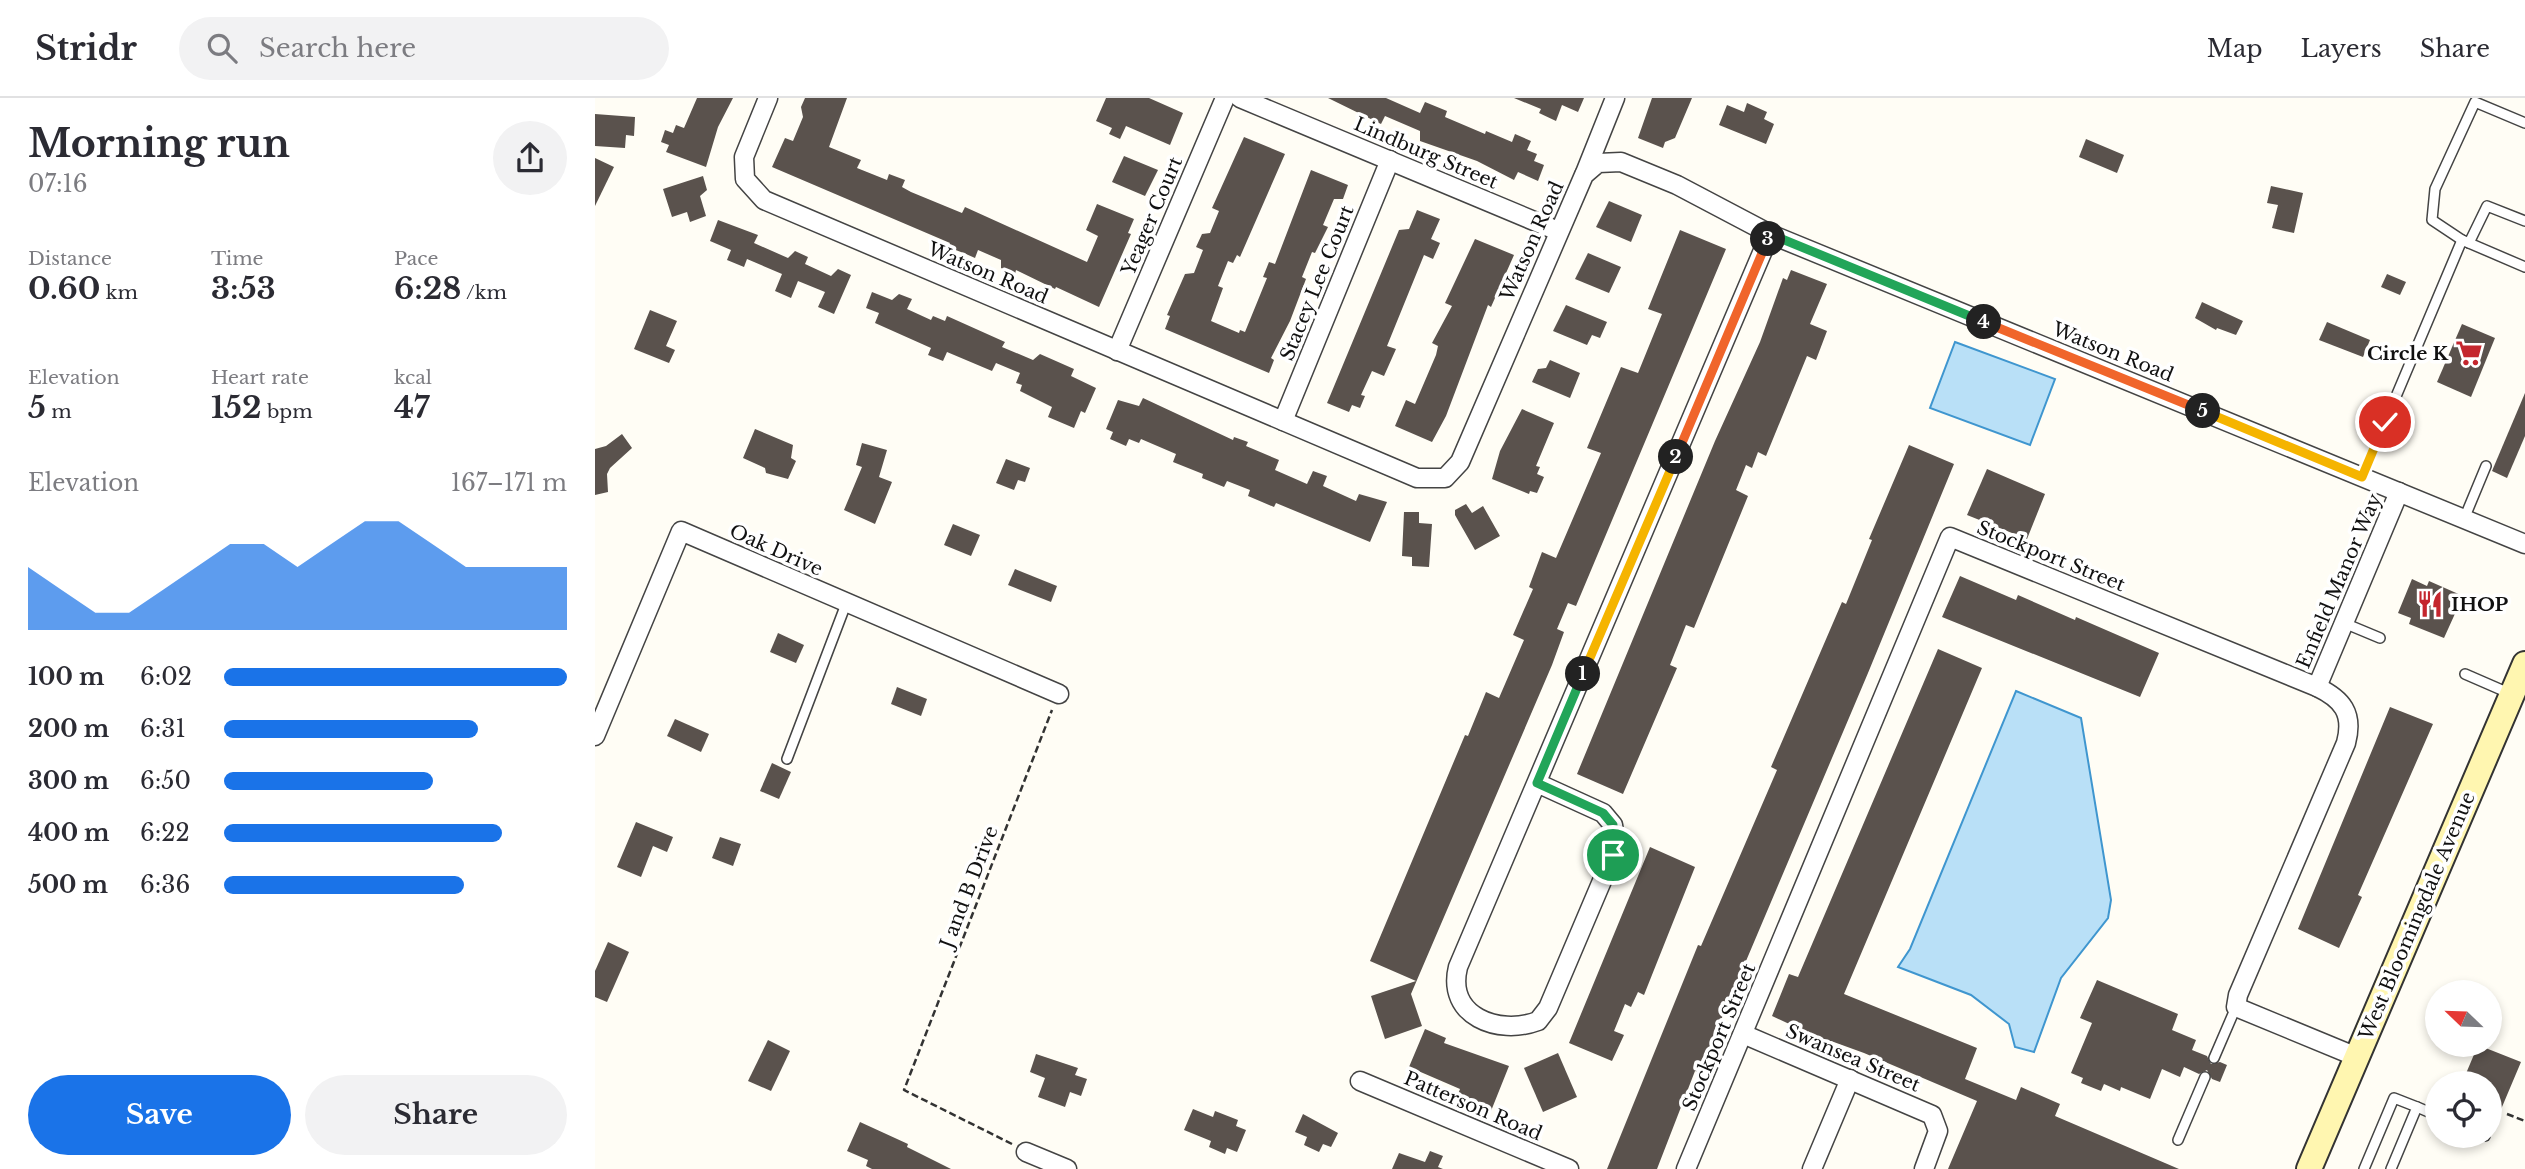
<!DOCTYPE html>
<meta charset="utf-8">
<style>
body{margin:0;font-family:"Libre Baskerville",serif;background:#f2f2f3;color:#2b2b33;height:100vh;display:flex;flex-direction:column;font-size:26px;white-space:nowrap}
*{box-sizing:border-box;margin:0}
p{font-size:23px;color:#7c7c81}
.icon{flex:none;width:38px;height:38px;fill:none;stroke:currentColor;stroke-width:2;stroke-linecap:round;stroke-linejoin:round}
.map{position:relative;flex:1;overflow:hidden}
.drawer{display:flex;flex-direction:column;background:#fff;width:595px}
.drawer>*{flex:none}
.needle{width:46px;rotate:293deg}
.controls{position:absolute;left:1830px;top:882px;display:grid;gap:14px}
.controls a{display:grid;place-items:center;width:77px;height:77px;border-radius:50%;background:#fff;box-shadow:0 4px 10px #0003;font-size:35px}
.pin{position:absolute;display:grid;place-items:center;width:60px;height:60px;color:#fff;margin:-30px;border:4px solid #fff;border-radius:50%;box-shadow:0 2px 7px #0007}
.km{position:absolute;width:35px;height:35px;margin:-18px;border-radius:50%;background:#222;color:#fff;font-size:19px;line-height:35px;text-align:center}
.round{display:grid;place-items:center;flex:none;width:74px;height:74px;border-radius:37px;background:#f2f2f3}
.headline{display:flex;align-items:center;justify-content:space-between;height:119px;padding:0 28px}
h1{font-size:38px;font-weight:700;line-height:52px}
.figures{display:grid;grid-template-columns:repeat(3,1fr);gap:10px;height:119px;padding:7px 28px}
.figures div{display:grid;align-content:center}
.figures b{font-size:30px;font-weight:700}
.figures small{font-size:19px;font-weight:400}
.figures p{font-size:19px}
.chart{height:196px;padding:14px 28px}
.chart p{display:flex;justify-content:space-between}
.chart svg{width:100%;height:126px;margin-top:7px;fill:#1a73e8;opacity:.7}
.button{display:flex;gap:14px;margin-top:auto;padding:14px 28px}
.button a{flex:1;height:80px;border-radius:42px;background:#1a73e8;color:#fff;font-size:28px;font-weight:700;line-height:80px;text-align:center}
.button a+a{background:#f2f2f3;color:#2b2b33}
ul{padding:0 28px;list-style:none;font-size:23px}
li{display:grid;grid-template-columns:112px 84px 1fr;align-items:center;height:52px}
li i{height:18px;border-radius:9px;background:#1a73e8}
header{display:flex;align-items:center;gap:42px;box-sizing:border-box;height:98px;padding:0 35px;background:#fff;border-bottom:2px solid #e1e1e2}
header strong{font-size:33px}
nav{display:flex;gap:38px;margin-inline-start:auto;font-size:24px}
.search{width:490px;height:63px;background:#f2f2f3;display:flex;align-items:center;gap:18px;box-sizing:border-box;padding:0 24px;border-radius:38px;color:#7c7c81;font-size:26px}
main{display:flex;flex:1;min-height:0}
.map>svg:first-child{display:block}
.water{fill:#b9e0f7;stroke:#3f96cf;stroke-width:2}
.building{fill:#5a524d}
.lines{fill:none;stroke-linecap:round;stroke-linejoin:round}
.lane-casing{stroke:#444;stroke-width:12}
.street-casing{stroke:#444;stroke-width:21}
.secondary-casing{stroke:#333;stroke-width:28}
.path{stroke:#333;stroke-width:2.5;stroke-dasharray:7 3.5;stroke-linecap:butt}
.lane{stroke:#fff;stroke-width:9}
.street{stroke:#fff;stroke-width:18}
.secondary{stroke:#fff6b0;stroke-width:24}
.split-1-casing{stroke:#fff;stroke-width:14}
.split-2-casing{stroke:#fff;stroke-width:14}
.split-3-casing{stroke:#fff;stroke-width:14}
.split-4-casing{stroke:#fff;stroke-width:14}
.split-5-casing{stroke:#fff;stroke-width:14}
.split-6-casing{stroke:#fff;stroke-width:14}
.split-1{stroke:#22a559;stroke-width:9}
.split-2{stroke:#f5b400;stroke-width:9}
.split-3{stroke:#f0652b;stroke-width:9}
.split-4{stroke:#22a559;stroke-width:9}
.split-5{stroke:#f0652b;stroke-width:9}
.split-6{stroke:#f5b400;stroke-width:9}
.labels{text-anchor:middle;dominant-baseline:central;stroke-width:7;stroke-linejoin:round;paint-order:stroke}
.street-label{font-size:19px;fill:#111;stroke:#fff}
.poi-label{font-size:19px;font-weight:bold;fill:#111;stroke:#fff;text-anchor:end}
</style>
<header>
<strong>Stridr</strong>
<div class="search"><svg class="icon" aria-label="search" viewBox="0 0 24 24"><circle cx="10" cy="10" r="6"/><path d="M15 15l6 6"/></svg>Search here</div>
<nav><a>Map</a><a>Layers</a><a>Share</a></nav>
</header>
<main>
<section class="drawer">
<div class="headline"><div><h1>Morning run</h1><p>07:16</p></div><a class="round"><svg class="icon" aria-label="share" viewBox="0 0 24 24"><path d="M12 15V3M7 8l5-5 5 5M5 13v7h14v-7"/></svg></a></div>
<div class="figures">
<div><p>Distance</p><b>0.60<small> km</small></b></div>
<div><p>Time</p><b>3:53</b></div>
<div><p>Pace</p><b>6:28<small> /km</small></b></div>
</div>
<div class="figures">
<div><p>Elevation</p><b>5<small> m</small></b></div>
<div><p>Heart rate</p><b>152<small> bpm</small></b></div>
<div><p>kcal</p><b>47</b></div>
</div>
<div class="chart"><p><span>Elevation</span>167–171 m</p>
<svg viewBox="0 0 160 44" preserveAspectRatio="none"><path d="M0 44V22L10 30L20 38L30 38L40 30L50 22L60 14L70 14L80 22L90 14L100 6L110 6L120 14L130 22L140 22L150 22L160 22V44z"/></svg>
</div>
<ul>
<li><b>100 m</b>6:02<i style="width:100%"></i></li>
<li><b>200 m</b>6:31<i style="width:74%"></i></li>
<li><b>300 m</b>6:50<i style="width:61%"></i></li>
<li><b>400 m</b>6:22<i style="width:81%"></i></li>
<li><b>500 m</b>6:36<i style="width:70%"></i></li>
</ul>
<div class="button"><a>Save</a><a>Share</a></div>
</section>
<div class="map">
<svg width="1930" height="1071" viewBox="0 0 1930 1071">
<rect width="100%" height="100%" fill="#fffdf5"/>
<g class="water">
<polygon points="1360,244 1460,281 1435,347 1335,310"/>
<polygon points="1421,593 1486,620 1516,802 1513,820 1466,880 1439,954 1420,949 1414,926 1376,897 1303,869 1315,851"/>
</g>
<g class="building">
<polygon points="102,0 138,0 123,29 111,69 71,54 74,47 66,44 70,32 78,35 81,27 89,30"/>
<polygon points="210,0 252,0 234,49 266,62 262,70 292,82 294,76 310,82 307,89 316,94 367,115 370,109 492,164 503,138 491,132 502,106 539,121 533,135 536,136 504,209 461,189 460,191 421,172 420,176 406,170 406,162 383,152 380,160 371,156 353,149 355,145 177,69 190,40 198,43 208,19 206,9"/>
<polygon points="511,0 554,0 588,15 575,47 531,28 525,41 514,36 517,30 501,23"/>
<polygon points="733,0 791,0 825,15 830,4 852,13 850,19 890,36 891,33 917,44 920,36 936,43 932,52 942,56 939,63 949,67 943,83 923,74 919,82 882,63 825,43 825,33 790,18 786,26"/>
<polygon points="919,0 989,0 983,14 967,7 961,23 944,15 946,11"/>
<polygon points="1057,0 1097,0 1080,40 1070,44 1068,50 1043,40"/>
<polygon points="1152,5 1172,14 1169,21 1179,26 1171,46 1124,27 1132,7 1149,14"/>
<polygon points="0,16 40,19 39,38 31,37 30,50 0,48"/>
<polygon points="649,39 690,56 645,159 642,157 638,165 633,163 623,188 628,190 616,223 644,235 645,232 650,234 672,180 668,179 674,164 680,166 716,72 753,87 748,101 739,101 728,127 733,129 720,155 717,154 707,179 711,181 695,223 676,260 679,262 674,275 570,231 575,218 572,217 590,176 599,175 608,152 601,149 607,136 615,135 624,113 617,110"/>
<polygon points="1491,41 1529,57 1522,75 1484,59"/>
<polygon points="529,58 563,72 550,98 517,84"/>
<polygon points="0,60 19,69 0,108"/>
<polygon points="108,78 112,92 105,98 111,118 95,124 92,114 77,119 68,91"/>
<polygon points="1676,88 1708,95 1699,135 1677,130 1683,107 1672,105"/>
<polygon points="1014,103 1047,117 1036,144 1001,129"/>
<polygon points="822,112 845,121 836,141 845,145 838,161 829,157 792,248 801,251 789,278 777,273 766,297 770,298 765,310 757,307 754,314 732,305 735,298 804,132 814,131"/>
<polygon points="123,122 163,137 159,145 193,160 200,153 213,159 210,166 236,178 243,171 256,177 239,216 223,209 230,194 203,183 196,200 180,193 187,176 152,161 149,169 132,162 136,152 115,143"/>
<polygon points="1085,132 1131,151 981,508 973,505 962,531 969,534 957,567 816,896 827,928 790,941 776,898 821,883 775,863 870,637 873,638 891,594 904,600 929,542 918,537 938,491 934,489 947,454 961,460 1006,355 992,350 1026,269 1043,275 1067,216 1053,211"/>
<polygon points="880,141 919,157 896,209 893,207 851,318 837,344 800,328 811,302 820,306 841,257 843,248 837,245 857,208 850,205"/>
<polygon points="993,155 1026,169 1014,195 980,181"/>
<polygon points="1196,172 1232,186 1215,226 1232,233 1221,262 1212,258 1171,358 1163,354 1157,370 1151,367 1141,392 1153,398 1099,530 1091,527 1075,567 1082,570 1028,696 982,676 1120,343 1165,244 1188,180 1192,182"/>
<polygon points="1792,176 1811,184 1805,197 1786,189"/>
<polygon points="277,194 297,202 304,196 317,201 312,211 336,222 338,218 350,223 352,218 410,244 407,249 438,262 445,256 479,271 476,278 501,290 490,315 486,313 479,330 453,319 457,309 425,293 427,287 421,285 425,275 401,265 397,273 352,254 348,263 333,257 336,250 280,225 284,215 271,210"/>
<polygon points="1607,204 1648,223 1641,237 1622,230 1621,232 1600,220"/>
<polygon points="971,207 1012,224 1005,240 997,237 992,247 958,233"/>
<polygon points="55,212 82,223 71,248 80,252 74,265 39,251"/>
<polygon points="1732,224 1775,242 1768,259 1724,242"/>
<polygon points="1867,226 1900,240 1876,299 1842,284"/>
<polygon points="955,262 985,275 975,300 937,284 943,271 951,270"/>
<polygon points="1930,295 1930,338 1912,380 1897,373"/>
<polygon points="548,300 638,342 639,339 653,344 651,348 684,362 680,372 712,386 718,373 732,378 728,388 761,403 764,396 792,404 775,444 681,405 679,409 653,398 655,392 632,383 629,389 607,380 608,376 578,364 581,356 546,341 544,345 534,341 531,348 515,341 518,334 511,331 523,302 544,308"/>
<polygon points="927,311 959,325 941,368 945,369 942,376 949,379 942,395 935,393 934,396 897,381 905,353"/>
<polygon points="160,331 198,347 196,360 201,363 193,381 171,375 170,370 148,360"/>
<polygon points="27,336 37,350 15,370 12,376 13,394 0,397 0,351 11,348"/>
<polygon points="267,345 292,352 284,379 297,384 280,426 249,412 267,369 261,367"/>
<polygon points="1314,347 1359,366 1273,575 1104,974 1100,973 1062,1071 1012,1071 1103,847 1106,848 1182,672 1176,669 1247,504 1251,506 1277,442 1274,441"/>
<polygon points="411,361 435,370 430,384 423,382 419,392 401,385"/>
<polygon points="1392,371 1450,396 1432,441 1372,417"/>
<polygon points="871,406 877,415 888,408 905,438 880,452 860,417 860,412"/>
<polygon points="809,414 824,414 824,425 837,426 834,469 817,468 817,459 807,458"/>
<polygon points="358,426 385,437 376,458 349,447"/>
<polygon points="420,471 462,488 456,504 413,487"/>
<polygon points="1365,478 1421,502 1423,497 1480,522 1481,519 1564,555 1545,599 1347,519"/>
<polygon points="1817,481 1832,488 1834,483 1868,498 1849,540 1814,526 1816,520 1803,515"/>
<polygon points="183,535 209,547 201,565 175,554"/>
<polygon points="1343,551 1387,570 1249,896 1382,950 1370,981 1421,1002 1426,989 1465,1006 1460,1018 1584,1071 1353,1071 1382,1003 1269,955 1236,943 1235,945 1177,918 1194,876 1203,879"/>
<polygon points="302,589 332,601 326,618 296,606"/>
<polygon points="1795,609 1838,626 1763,797 1767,799 1744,850 1703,831"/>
<polygon points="80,621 114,636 106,654 72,638"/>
<polygon points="177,665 196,674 184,701 165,693"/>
<polygon points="41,724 78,739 72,754 58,748 46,779 22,769"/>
<polygon points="125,739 146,746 138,768 117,760"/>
<polygon points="1055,749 1100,769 1049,897 1043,894 1036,909 1030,906 1019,933 1029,937 1017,963 974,945"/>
<polygon points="13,844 34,854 12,904 0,899 0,873"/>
<polygon points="1502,882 1583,916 1577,932 1601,942 1597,952 1612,958 1616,966 1625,964 1632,967 1625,984 1617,981 1612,972 1604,976 1589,969 1585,979 1567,971 1555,1001 1526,989 1525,993 1509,986 1506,993 1486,985 1488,980 1476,975 1497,925 1485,920"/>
<polygon points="830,931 851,940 849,945 914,968 896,1013 862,999 865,991 814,969"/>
<polygon points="173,942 195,953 176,993 153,983"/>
<polygon points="1883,947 1926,964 1896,1035 1895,985 1867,985"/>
<polygon points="963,955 982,999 948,1014 929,970"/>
<polygon points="441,956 483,970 480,977 492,981 486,998 475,994 470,1009 443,999 450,980 435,974"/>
<polygon points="598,1011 618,1019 620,1013 643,1022 641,1028 651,1032 642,1054 632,1050 630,1056 614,1049 616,1043 589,1032"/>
<polygon points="708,1016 743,1035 736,1049 728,1046 724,1054 709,1047 712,1039 700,1034"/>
<polygon points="265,1024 313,1046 312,1049 356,1071 277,1071 271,1068 273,1062 252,1053"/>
<polygon points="835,1053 848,1058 843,1069 848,1071 797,1071 804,1055 830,1064"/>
</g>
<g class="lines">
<defs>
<g id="lane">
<polyline points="1867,142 1837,122 1840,91 1880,4 1930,25"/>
<polyline points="1874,145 1892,108 1930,123"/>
<polyline points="1767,379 1867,142 1930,169"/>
<polyline points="1869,421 1891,368"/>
<polyline points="1749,525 1785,540"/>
<polyline points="1870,576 1916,596"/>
<polyline points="192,661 251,506"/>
<polyline points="1619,960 1641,909"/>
<polyline points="1822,1009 1843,1018"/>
<polyline points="1889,1038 1890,1038"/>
<polyline points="1583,1042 1610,979"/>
<polyline points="1769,1071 1799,1000 1822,1009 1796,1071"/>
</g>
<g id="street">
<polyline points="173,0 149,59 150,81 169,102 822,380 850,380 865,364 989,77 1003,65 1026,64 1082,87 1175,136 1930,446"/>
<polyline points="645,0 963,133"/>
<polyline points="990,75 1020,0"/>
<polyline points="522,253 630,0"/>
<polyline points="688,323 795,62"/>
<polyline points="1722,589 1804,394"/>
<polyline points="0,638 86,433 464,596"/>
<path d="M 942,685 L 1008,715 L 1018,727 L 1020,740 L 1018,757 L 953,910 L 943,923 C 903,938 851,918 863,869 L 1175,136"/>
<polyline points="1148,936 1337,1017 1343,1033 1329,1071"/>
<polyline points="765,983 974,1071"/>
<polyline points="431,1054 472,1071"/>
<path d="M 1091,1071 L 1355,439 L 1722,589 C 1747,601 1759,615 1751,645 L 1643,897 L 1641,909 L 1762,959"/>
<polyline points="1217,1071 1255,981"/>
</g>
<polyline id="secondary" points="1714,1071 1930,566"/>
</defs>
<use href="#lane" class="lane-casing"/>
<use href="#street" class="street-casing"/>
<use href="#secondary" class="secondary-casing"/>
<g class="path">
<polyline points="1912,1016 1930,1023"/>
<polyline points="417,1046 309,992 457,612"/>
</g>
<use href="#lane" class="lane"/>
<use href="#street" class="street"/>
<use href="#secondary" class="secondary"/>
</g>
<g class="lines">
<defs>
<polyline id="split-1" points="988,576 942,685 1008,715 1018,727 1018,757"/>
<polyline id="split-2" points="988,576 1081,359"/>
<polyline id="split-3" points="1081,359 1173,141"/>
<polyline id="split-4" points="1173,141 1175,136 1389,224"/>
<polyline id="split-5" points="1389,224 1608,313"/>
<polyline id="split-6" points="1608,313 1767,379 1790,324"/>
</defs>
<use href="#split-1" class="split-1-casing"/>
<use href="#split-2" class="split-2-casing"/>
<use href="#split-3" class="split-3-casing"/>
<use href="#split-4" class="split-4-casing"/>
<use href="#split-5" class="split-5-casing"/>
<use href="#split-6" class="split-6-casing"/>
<use href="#split-1" class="split-1"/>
<use href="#split-2" class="split-2"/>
<use href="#split-3" class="split-3"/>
<use href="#split-4" class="split-4"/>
<use href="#split-5" class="split-5"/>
<use href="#split-6" class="split-6"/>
</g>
<defs>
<symbol id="supermarket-bare" viewBox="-9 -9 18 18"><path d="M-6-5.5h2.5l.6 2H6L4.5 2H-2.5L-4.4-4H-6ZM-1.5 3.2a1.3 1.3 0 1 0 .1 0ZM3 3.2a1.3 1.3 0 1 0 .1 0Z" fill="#c4262e" stroke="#fff" stroke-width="2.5" paint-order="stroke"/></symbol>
<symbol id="restaurant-bare" viewBox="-9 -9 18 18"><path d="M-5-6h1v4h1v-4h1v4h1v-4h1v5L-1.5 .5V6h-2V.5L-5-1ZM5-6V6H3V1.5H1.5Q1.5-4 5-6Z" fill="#c4262e" stroke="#fff" stroke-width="2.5" paint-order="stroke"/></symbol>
</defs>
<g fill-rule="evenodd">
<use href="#supermarket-bare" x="1855" y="236" width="38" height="38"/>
<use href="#restaurant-bare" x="1816" y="487" width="38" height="38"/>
</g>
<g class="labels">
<g class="street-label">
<text transform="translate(831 55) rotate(23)">Lindburg Street</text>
<text transform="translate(557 118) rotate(-67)">Yeager Court</text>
<text transform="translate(937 143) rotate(-66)">Watson Road</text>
<text transform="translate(393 175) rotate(23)">Watson Road</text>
<text transform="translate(722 185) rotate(-68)">Stacey Lee Court</text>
<text transform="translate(1518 254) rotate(22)">Watson Road</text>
<text transform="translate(181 452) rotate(24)">Oak Drive</text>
<text transform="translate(1456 458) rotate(22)">Stockport Street</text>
<text transform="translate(1744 483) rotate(-67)">Enfield Manor Way</text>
<text transform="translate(374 789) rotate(-69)">J and B Drive</text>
<text transform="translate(1822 818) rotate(-67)">West Bloomingdale Avenue</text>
<text transform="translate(1124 939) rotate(-67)">Stockport Street</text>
<text transform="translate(1258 960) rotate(23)">Swansea Street</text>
<text transform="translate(878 1008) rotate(23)">Patterson Road</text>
</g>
<g class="poi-label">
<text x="1853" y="255">Circle K</text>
<text x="1856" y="506" text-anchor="start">IHOP</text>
</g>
</g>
</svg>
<div class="controls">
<a><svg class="needle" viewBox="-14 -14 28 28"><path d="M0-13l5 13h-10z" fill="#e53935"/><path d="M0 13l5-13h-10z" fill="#7c7c81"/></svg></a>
<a><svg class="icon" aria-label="locate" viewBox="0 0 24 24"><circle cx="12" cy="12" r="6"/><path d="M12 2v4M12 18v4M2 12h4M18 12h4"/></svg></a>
</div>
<div class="pin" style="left:1018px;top:757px;background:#1e9e55"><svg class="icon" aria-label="arrive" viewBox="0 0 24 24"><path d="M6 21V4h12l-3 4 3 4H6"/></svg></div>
<div class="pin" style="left:1790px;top:324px;background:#d93025"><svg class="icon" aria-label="check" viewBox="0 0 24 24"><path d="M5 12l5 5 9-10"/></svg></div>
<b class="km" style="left:988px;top:576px">1</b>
<b class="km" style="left:1081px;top:359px">2</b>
<b class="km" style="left:1173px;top:141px">3</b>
<b class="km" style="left:1389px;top:224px">4</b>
<b class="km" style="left:1608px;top:313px">5</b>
</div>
</main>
